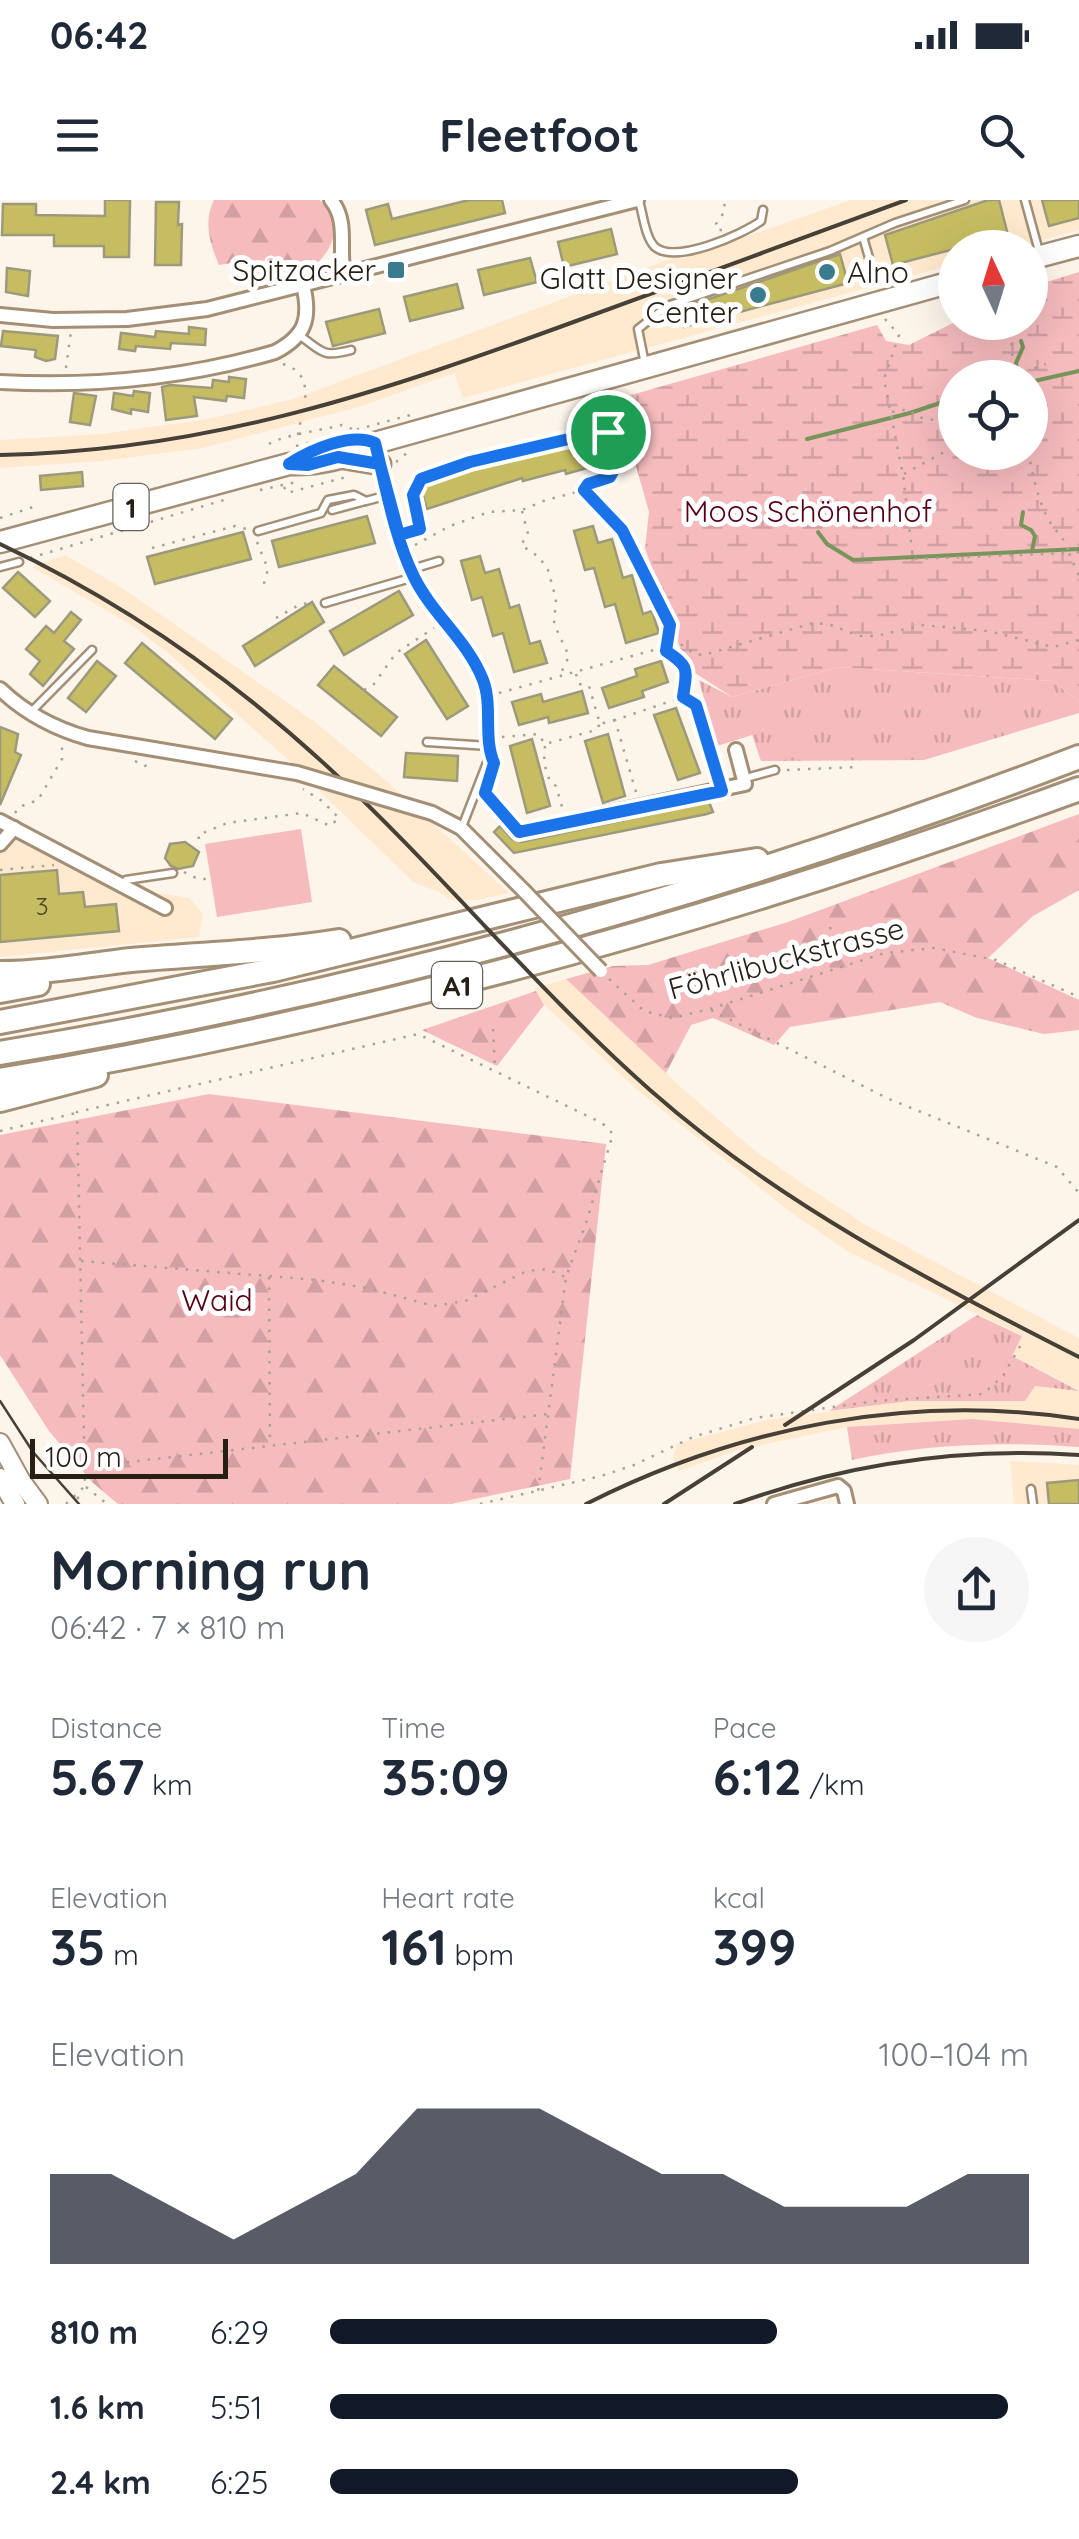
<!DOCTYPE html>
<meta charset="utf-8">
<style>
body{margin:0;font-family:Quicksand,sans-serif;background:#f6f6f7;color:#1f2937;height:100vh;display:flex;flex-direction:column;font-size:38px;white-space:nowrap}
*{box-sizing:border-box;margin:0}
p{font-size:32px;color:#747a83}
.icon{flex:none;width:55px;height:55px;fill:none;stroke:currentColor;stroke-width:2;stroke-linecap:round;stroke-linejoin:round}
.map{position:relative;height:1304px;overflow:hidden}
.drawer{display:flex;flex-direction:column;background:#fff;flex:1}
.drawer>*{flex:none}
.needle{width:65px;rotate:356deg}
.buttons{position:absolute;left:938px;top:30px;display:grid;gap:20px}
.buttons a{display:grid;place-items:center;width:110px;height:110px;border-radius:50%;background:#fff;box-shadow:0 10px 40px #0002;font-size:50px}
.scale{position:absolute;left:30px;bottom:25px;width:198px;box-sizing:border-box;padding-left:10px;border:5px solid #261f15;border-top:0;font-size:28px;line-height:35px;white-space:nowrap;color:#261f15;-webkit-text-stroke:8px #fff;paint-order:stroke}
.pin{position:absolute;display:grid;place-items:center;width:85px;height:85px;color:#fff;margin:-42px;border:5px solid #fff;border-radius:50%;box-shadow:0 2px 10px #0007}
.round{display:grid;place-items:center;flex:none;width:105px;height:105px;border-radius:52px;background:#f6f6f7}
.overview{display:flex;align-items:center;justify-content:space-between;height:170px;padding:0 50px}
h1{font-size:55px;font-weight:700;line-height:75px}
.stats{display:grid;grid-template-columns:repeat(3,1fr);gap:15px;height:170px;padding:10px 50px}
.stats div{display:grid;align-content:center}
.stats b{font-size:50px;font-weight:700}
.stats small{font-size:28px;font-weight:400}
.stats p{font-size:28px}
.chart{height:280px;padding:20px 50px}
.chart p{display:flex;justify-content:space-between}
.chart svg{width:100%;height:180px;margin-top:10px;fill:#111827;opacity:.7}
ul{padding:0 50px;list-style:none;font-size:32px}
li{display:grid;grid-template-columns:160px 120px 1fr;align-items:center;height:75px}
li i{height:25px;border-radius:12px;background:#111827}
.status{display:flex;justify-content:space-between;align-items:center;height:70px;padding:0 50px;background:#fff;direction:ltr}
.status svg{height:28px;fill:currentColor}
header{display:flex;justify-content:space-between;align-items:center;height:130px;padding:0 50px;background:#fff;font-size:45px;font-weight:700}
.map>svg:first-child{display:block}
.built{fill:#ffeacf}
.grass{fill:url(#grass-tufts)}
.forest{fill:url(#forest-firs)}
.wetland{fill:url(#wetland-marsh);fill-rule:evenodd}
.green{fill:#f5bbbd}
.lines{fill:none;stroke-linecap:round;stroke-linejoin:round}
.stream{stroke:#78955c;stroke-width:4}
.building{fill:#c6bd62;stroke:#9d9a7c;stroke-width:2.5}
.service-casing{stroke:#a28f76;stroke-width:11}
.minor-casing{stroke:#a28f76;stroke-width:18}
.secondary-casing{stroke:#a28f76;stroke-width:22}
.primary-casing{stroke:#a28f76;stroke-width:25}
.motorway-casing{stroke:#a28f76;stroke-width:28}
.path{stroke:#a9a197;stroke-width:2.5;stroke-dasharray:2.5 8;stroke-linecap:butt}
.service{stroke:#fff;stroke-width:6}
.minor{stroke:#fff;stroke-width:12}
.secondary{stroke:#fff;stroke-width:18}
.primary{stroke:#fff;stroke-width:20}
.motorway{stroke:#fff;stroke-width:22}
.tram{stroke:#474036;stroke-width:2.5}
.rail{stroke:#474036;stroke-width:4}
.minor-bridge-casing{stroke:#a28f76;stroke-width:18;stroke-linecap:butt}
.minor-bridge{stroke:#fff;stroke-width:12}
.route-casing{stroke:#fff;stroke-width:20}
.route{stroke:#1a73e8;stroke-width:12}
.poi-dot{fill:#3b7b8f;stroke:#fff;stroke-width:4}
.labels{text-anchor:middle;dominant-baseline:central;stroke-width:10;stroke-linejoin:round;paint-order:stroke}
.number-label{font-size:25px;fill:#4e4628}
.shield{fill:#fff;stroke:#67625b;stroke-width:2.5}
.shield-label{font-size:28px;font-weight:bold;fill:#261f15}
.poi-label{font-size:30px;fill:#261f15;stroke:#fff;text-anchor:end}
.park-label{font-size:30px;fill:#550015;stroke:#fff}
.street-label{font-size:30px;fill:#261f15;stroke:#fff}
</style>
<div class="status"><b>06:42</b><svg viewBox="0 0 49 12"><path d="M0 12V9h3v3zM5 12V6h3v6zM10 12V3h3v9zM15 12V0h3v12zM26 1h20v11H26zM47 4h2v5h-2z"/></svg></div>
<header><svg class="icon" aria-label="menu" viewBox="0 0 24 24"><path d="M4 6h16M4 12h16M4 18h16"/></svg>Fleetfoot<svg class="icon" aria-label="search" viewBox="0 0 24 24"><circle cx="10" cy="10" r="6"/><path d="M15 15l6 6"/></svg></header>
<div class="map">
<svg width="1079" height="1304" viewBox="0 0 1079 1304">
<defs>
<pattern id="grass-tufts" width="24" height="20" patternUnits="userSpaceOnUse" patternTransform="scale(2.5)"><rect width="24" height="20" fill="#f5bbbd"/><path d="M3 7l-1-3M5 7V3M7 7l1-3M15 17l-1-3M17 17v-4M19 17l1-3" fill="none" stroke="#d2a0a2"/></pattern>
<pattern id="forest-firs" width="22" height="20" patternUnits="userSpaceOnUse" patternTransform="scale(2.5)"><rect width="22" height="20" fill="#f5bbbd"/><path d="M5 1l3.5 6h-7zM16 11l3.5 6h-7z" fill="#d2a0a2"/></pattern>
<pattern id="wetland-marsh" width="20" height="14" patternUnits="userSpaceOnUse" patternTransform="scale(2.5)"><rect width="20" height="14" fill="#f5bbbd"/><path d="M1 5h8M5 5V1M11 12h8M15 12V8" fill="none" stroke="#d2a0a2"/></pattern>
</defs>
<rect width="100%" height="100%" fill="#fdf4ea"/>
<g class="built">
<polygon points="851,0 1079,0 1079,30 1017,47 955,48 955,64 463,198 454,173 362,206 203,248 103,261 0,268 0,240 101,234 208,219 293,199 678,56 681,59"/>
<polygon points="65,355 121,387 315,522 390,584 509,693 478,700 450,700 441,693 413,682 285,557 168,453 133,426 32,367"/>
<polygon points="0,613 157,693 189,698 203,714 199,737 0,757"/>
<polygon points="566,779 685,891 754,950 800,982 869,1027 1079,1138 1079,1190 1011,1155 1021,1135 849,1052 793,1014 640,892 544,805 535,788"/>
<polygon points="1035,1186 1079,1191 1079,1229 972,1219 847,1227 739,1250 679,1271 673,1257 677,1244 766,1220 910,1201 1024,1200"/>
<polygon points="1010,1261 1079,1265 1079,1304 1014,1304"/>
</g>
<g class="grass">
<polygon points="838,467 1053,481 1079,502 1079,513 924,560 761,561 752,535 717,546 699,480 732,497"/>
<polygon points="977,1115 1022,1136 1012,1156 1079,1191 1035,1186 1025,1201 910,1201 829,1211"/>
<path d="M 972,1219 L 1079,1229 L 1079,1247 C 1009,1241 921,1244 852,1260 L 847,1227 Z"/>
</g>
<g class="forest">
<path d="M 214,0 L 320,0 C 332,14 338,27 331,44 C 316,77 281,79 249,88 L 243,61 L 219,65 C 210,44 203,22 214,0 Z"/>
<polygon points="1079,614 1079,690 1033,716 988,758 1079,800 1079,830 1044,834 977,818 940,802 790,827 774,845 713,818 691,825 666,873 566,779 613,766 648,765 788,722"/>
<polygon points="536,791 544,805 497,866 422,830"/>
<polygon points="209,894 606,944 570,1279 451,1304 118,1304 92,1282 49,1231 0,1155 0,935"/>
</g>
<path class="wetland" d="M 1079,72 L 1079,502 L 1053,481 L 838,467 L 732,497 L 689,469 L 672,428 L 645,348 L 649,312 L 617,199 L 877,125 L 886,141 L 909,145 L 955,122 L 1030,122 L 1030,87 ZM 955,178 L 1030,178 L 1030,252 L 955,252 Z"/>
<polygon class="green" points="301,629 312,702 217,717 205,644"/>
<g class="lines">
<g class="stream">
<polyline points="1018,178 1016,163 1023,147 1021,141"/>
<polyline points="1030,182 1079,171"/>
<polyline points="807,239 910,213 955,198"/>
<polyline points="1023,312 1021,325 1031,330 1035,336 1032,351"/>
<polyline points="818,332 827,344 853,360 1079,349"/>
</g>
</g>
<g class="building">
<polygon points="105,0 130,0 129,57 104,57 104,46 54,46 54,35 2,35 3,4 36,4 36,15 105,16"/>
<polygon points="469,0 502,0 505,13 375,45 366,10 388,4 392,19"/>
<polygon points="988,0 999,0 1008,35 893,65 885,35"/>
<polygon points="1042,0 1079,0 1079,18 1049,26"/>
<polygon points="156,2 179,2 178,25 182,24 181,65 155,65"/>
<polygon points="611,29 617,54 564,67 558,42"/>
<polygon points="840,54 848,83 684,127 680,109"/>
<polygon points="530,58 537,82 484,95 478,70"/>
<polygon points="7,68 30,71 28,96 6,92"/>
<polygon points="457,84 463,108 410,121 404,97"/>
<polygon points="379,109 385,133 333,146 326,122"/>
<polygon points="189,127 206,129 205,145 171,143 170,149 136,146 135,151 119,149 121,133 155,137 156,131 189,134"/>
<polygon points="3,131 58,136 55,159 46,161 35,157 36,150 1,146"/>
<polygon points="229,177 246,179 244,198 227,196 226,201 194,197 197,216 166,220 162,187 170,185 212,188 213,180 229,182"/>
<polygon points="134,191 150,193 148,212 131,209 131,214 112,209 114,193 133,196"/>
<polygon points="74,193 96,196 90,225 70,222"/>
<polygon points="598,237 605,263 566,274 565,270 523,281 522,278 427,309 419,283 499,257 499,260"/>
<polygon points="82,272 83,286 41,290 40,276"/>
<polygon points="367,316 375,343 279,367 272,341"/>
<polygon points="593,326 598,343 612,339 623,378 632,375 643,414 652,411 659,433 626,443 615,404 605,407 594,368 585,370 574,331"/>
<polygon points="243,332 251,359 155,384 147,357"/>
<polygon points="480,356 485,373 499,369 510,408 519,405 530,444 540,441 547,463 514,472 503,433 493,436 482,397 472,400 461,361"/>
<polygon points="18,372 50,401 35,417 3,388"/>
<polygon points="399,391 413,415 344,455 330,431"/>
<polygon points="312,402 324,422 255,466 243,446"/>
<polygon points="71,412 81,420 64,441 74,449 43,486 30,474 40,461 26,449 46,426 54,433"/>
<polygon points="426,440 468,506 447,519 405,454"/>
<polygon points="142,443 232,519 215,539 125,463"/>
<polygon points="97,461 116,476 86,512 68,498"/>
<polygon points="661,461 668,482 642,491 644,497 609,508 602,488 637,476 635,469"/>
<polygon points="334,466 397,517 381,536 318,485"/>
<polygon points="582,491 588,513 549,523 548,517 519,525 512,502 541,494 543,502"/>
<polygon points="676,508 700,573 678,580 654,515"/>
<polygon points="0,527 18,534 15,552 21,555 0,605"/>
<polygon points="608,534 625,596 603,603 585,541"/>
<polygon points="532,539 550,606 527,613 510,546"/>
<polygon points="406,553 458,556 457,581 404,577"/>
<polygon points="709,602 713,612 707,614 514,653 494,632 500,626 512,639 521,642"/>
<polygon points="185,642 199,652 193,666 178,669 171,666 165,658 170,644"/>
<polygon points="57,670 59,694 83,692 85,707 116,704 119,731 0,742 0,675"/>
<polygon points="1079,1280 1079,1304 1049,1304 1047,1283"/>
</g>
<g class="lines">
<defs>
<g id="service">
<polyline points="1025,0 1040,55"/>
<path d="M 639,1 C 643,14 645,37 655,47 C 676,64 741,35 761,21 L 763,10"/>
<polyline points="863,37 872,68"/>
<path d="M 299,135 C 322,151 321,158 351,150"/>
<polyline points="645,164 638,129 667,106 830,51 895,23 965,0"/>
<polyline points="332,310 365,301"/>
<polyline points="258,331 321,313 328,300 354,295 366,301 388,295"/>
<polyline points="0,367 19,362"/>
<polyline points="412,369 439,361"/>
<polyline points="325,403 414,377"/>
<polyline points="31,512 92,450"/>
<polyline points="427,542 489,546"/>
<polyline points="746,578 775,570"/>
<polyline points="462,627 490,555"/>
<polyline points="123,685 126,680 173,673"/>
<polyline points="1031,1289 1033,1304"/>
</g>
<g id="minor">
<path d="M 331,0 C 349,22 338,49 344,75"/>
<polyline points="0,115 53,120 127,119 207,109 637,0"/>
<path d="M 0,182 C 92,187 186,178 275,152 C 306,136 311,118 303,85"/>
<path d="M 379,260 C 389,298 396,342 414,378 C 433,415 469,442 483,480 C 493,507 483,539 494,563 L 485,593 L 519,632 L 745,584 L 736,550"/>
<path d="M 0,489 C 25,513 56,529 88,538 L 297,573"/>
<polyline points="432,613 461,628 523,690"/>
<polyline points="0,621 165,708"/>
<polyline points="0,644 14,628"/>
<polyline points="774,1304 838,1286 844,1291 847,1304"/>
</g>
<g id="secondary">
<polyline points="0,1243 21,1281 38,1304"/>
<polyline points="0,1278 15,1304"/>
</g>
<g id="primary">
<polyline points="1030,59 1079,46"/>
<polyline points="344,258 380,264"/>
<path d="M 0,342 L 289,264 C 316,265 352,258 375,243 L 955,81"/>
</g>
<g id="motorway">
<path d="M 0,773 C 45,773 87,765 131,760 C 201,754 270,752 339,741"/>
<polyline points="0,791 38,784"/>
<polyline points="0,822 273,770 661,675 757,660"/>
<path d="M 0,853 C 370,792 730,691 1079,557"/>
<path d="M 0,880 C 370,818 727,718 1079,589"/>
<polyline points="0,900 96,875"/>
</g>
</defs>
<use href="#service" class="service-casing"/>
<use href="#minor" class="minor-casing"/>
<use href="#secondary" class="secondary-casing"/>
<use href="#primary" class="primary-casing"/>
<use href="#motorway" class="motorway-casing"/>
<g class="path">
<polyline points="722,30 717,30 716,24 725,11 724,0"/>
<path d="M 885,119 L 899,135 L 884,179 L 903,275 L 913,359 L 1069,353 C 1065,337 1054,331 1047,317 C 1037,297 1033,274 1028,252"/>
<polyline points="1010,122 1014,178"/>
<path d="M 283,164 C 300,169 307,181 305,199"/>
<polyline points="66,168 71,131"/>
<polyline points="1015,176 1046,164"/>
<path d="M 892,212 L 909,209 C 920,223 939,219 955,220"/>
<polyline points="298,235 301,219"/>
<path d="M 269,244 C 283,235 323,230 342,225 L 352,229"/>
<polyline points="296,246 414,214"/>
<polyline points="396,262 408,252"/>
<polyline points="904,274 955,246"/>
<polyline points="284,287 287,293 350,276"/>
<polyline points="260,290 301,281"/>
<polyline points="522,311 528,334 521,345 539,357 548,370 556,399 554,424 569,456 560,475"/>
<polyline points="0,318 39,305"/>
<polyline points="420,329 413,295 421,279 484,259 603,231 608,233 616,266 610,277 589,284 585,289"/>
<polyline points="408,332 420,329 424,338"/>
<polyline points="257,342 268,369 263,387"/>
<polyline points="415,345 450,326 489,312 522,310 546,300 585,290 622,330 670,425 665,445"/>
<polyline points="152,348 235,326 247,329"/>
<polyline points="1079,352 1069,353 1079,376"/>
<polyline points="30,358 224,300"/>
<polyline points="276,418 297,406 314,401"/>
<polyline points="665,448 687,469 683,497 696,505 718,578"/>
<polyline points="576,474 579,484 589,486 600,524 615,520"/>
<polyline points="364,490 374,484 396,453 434,428"/>
<polyline points="499,493 679,443 695,454 704,455 813,423 828,424 860,436 876,436 922,425 988,431 1053,447 1079,440"/>
<polyline points="502,537 538,534 545,544 596,530 600,524"/>
<polyline points="545,546 544,563 550,582 556,586 562,607"/>
<polyline points="135,561 145,566 149,563"/>
<polyline points="787,570 858,567"/>
<polyline points="636,592 615,520 683,497"/>
<polyline points="15,613 19,607 38,600 62,559 62,543"/>
<polyline points="199,639 198,635 227,623 302,613 330,626 339,618 322,601 303,589"/>
<polyline points="0,670 54,665"/>
<polyline points="184,672 198,679 211,679"/>
<polyline points="830,727 841,764"/>
<polyline points="609,779 644,811 672,818 710,809 885,753 934,748 996,760 1079,797"/>
<polyline points="711,810 889,899 1057,967 1079,993"/>
<polyline points="493,829 495,868"/>
<polyline points="0,931 76,913"/>
<polyline points="81,1061 317,1080 367,1088 434,1106 465,1101 527,1071 547,1069 565,1077"/>
<polyline points="269,1077 270,1243"/>
<polyline points="85,1267 549,1214"/>
<polyline points="86,1287 107,1304"/>
<polyline points="77,1297 84,1304"/>
<polyline points="66,1304 85,1286 77,912 418,834 602,923 613,934 586,1023 566,1077 538,1292"/>
<polyline points="480,1304 601,1276 634,1265 693,1237 755,1218 876,1201 983,1194 1003,1176 1023,1141"/>
</g>
<use href="#service" class="service"/>
<use href="#minor" class="minor"/>
<use href="#secondary" class="secondary"/>
<use href="#primary" class="primary"/>
<use href="#motorway" class="motorway"/>
<polyline class="tram" points="0,1201 33,1252 79,1304"/>
<g class="rail">
<path d="M 0,255 C 210,251 385,191 579,120 C 688,80 797,41 906,0"/>
<path d="M 0,344 C 121,401 232,478 330,569 C 441,672 537,790 650,890 C 778,1003 928,1080 1079,1157"/>
<polyline points="785,1225 914,1140 1079,1020"/>
<path d="M 586,1304 C 738,1227 909,1193 1079,1219"/>
<polyline points="664,1304 752,1247"/>
<path d="M 735,1304 C 846,1264 962,1247 1079,1255"/>
</g>
<defs>
<g id="minor-bridge">
<polyline points="297,573 432,613"/>
<polyline points="523,690 601,771"/>
</g>
</defs>
<use href="#minor-bridge" class="minor-bridge-casing"/>
<use href="#minor-bridge" class="minor-bridge"/>
</g>
<g class="lines">
<defs>
<path id="route" d="M 608,232 L 603,231 L 470,262 L 421,279 L 413,295 L 420,329 L 399,335 L 380,264 L 338,257 L 308,265 L 289,264 C 310,250 351,232 375,243 C 386,287 394,336 414,377 C 432,414 468,441 483,480 C 493,506 483,538 494,563 L 485,593 L 519,632 L 722,591 L 696,505 L 683,497 C 687,469 690,467 666,451 L 670,425 L 622,330 L 584,290 L 588,284 L 610,277 L 616,266 L 608,232"/>
</defs>
<use href="#route" class="route-casing"/>
<use href="#route" class="route"/>
</g>
<g class="poi-dot">
<rect x="386" y="60" width="20" height="20" rx="5"/>
<circle cx="827" cy="72" r="10"/>
<circle cx="758" cy="95" r="10"/>
</g>
<g class="labels">
<g class="number-label">
<text x="42" y="705">3</text>
</g>
<g class="shield">
<rect x="113.5" y="284" width="35" height="46" rx="8"/>
<rect x="432" y="762" width="50" height="46" rx="8"/>
</g>
<g class="shield-label">
<text x="131" y="307">1</text>
<text x="457" y="785">A1</text>
</g>
<g class="poi-label">
<text x="376" y="70">Spitzacker</text>
<text x="847" y="72" text-anchor="start">Alno</text>
<text x="738" y="78">Glatt Designer<tspan x="738" dy="34">Center</tspan></text>
</g>
<g class="park-label">
<text x="808" y="311">Moos Schönenhof</text>
<text x="217" y="1100">Waid</text>
</g>
<g class="street-label">
<text transform="translate(786 758) rotate(-15)">Föhrlibuckstrasse</text>
</g>
</g>
</svg>
<div class="buttons">
<a><svg class="needle" viewBox="-14 -14 28 28"><path d="M0-13l5 13h-10z" fill="#e53935"/><path d="M0 13l5-13h-10z" fill="#747a83"/></svg></a>
<a><svg class="icon" aria-label="locate" viewBox="0 0 24 24"><circle cx="12" cy="12" r="6"/><path d="M12 2v4M12 18v4M2 12h4M18 12h4"/></svg></a>
</div>
<div class="scale">100 m</div>
<div class="pin" style="left:608px;top:232px;background:#1e9e55"><svg class="icon" aria-label="arrive" viewBox="0 0 24 24"><path d="M6 21V4h12l-3 4 3 4H6"/></svg></div>
</div>
<section class="drawer">
<div class="overview"><div><h1>Morning run</h1><p>06:42 · 7 × 810 m</p></div><a class="round"><svg class="icon" aria-label="share" viewBox="0 0 24 24"><path d="M12 15V3M7 8l5-5 5 5M5 13v7h14v-7"/></svg></a></div>
<div class="stats">
<div><p>Distance</p><b>5.67<small> km</small></b></div>
<div><p>Time</p><b>35:09</b></div>
<div><p>Pace</p><b>6:12<small> /km</small></b></div>
</div>
<div class="stats">
<div><p>Elevation</p><b>35<small> m</small></b></div>
<div><p>Heart rate</p><b>161<small> bpm</small></b></div>
<div><p>kcal</p><b>399</b></div>
</div>
<div class="chart"><p><span>Elevation</span>100–104 m</p>
<svg viewBox="0 0 160 44" preserveAspectRatio="none"><path d="M0 44V22L10 22L20 30L30 38L40 30L50 22L60 6L70 6L80 6L90 14L100 22L110 22L120 30L130 30L140 30L150 22L160 22V44z"/></svg>
</div>
<ul>
<li><b>810 m</b>6:29<i style="width:64%"></i></li>
<li><b>1.6 km</b>5:51<i style="width:97%"></i></li>
<li><b>2.4 km</b>6:25<i style="width:67%"></i></li>
</ul>
</section>
